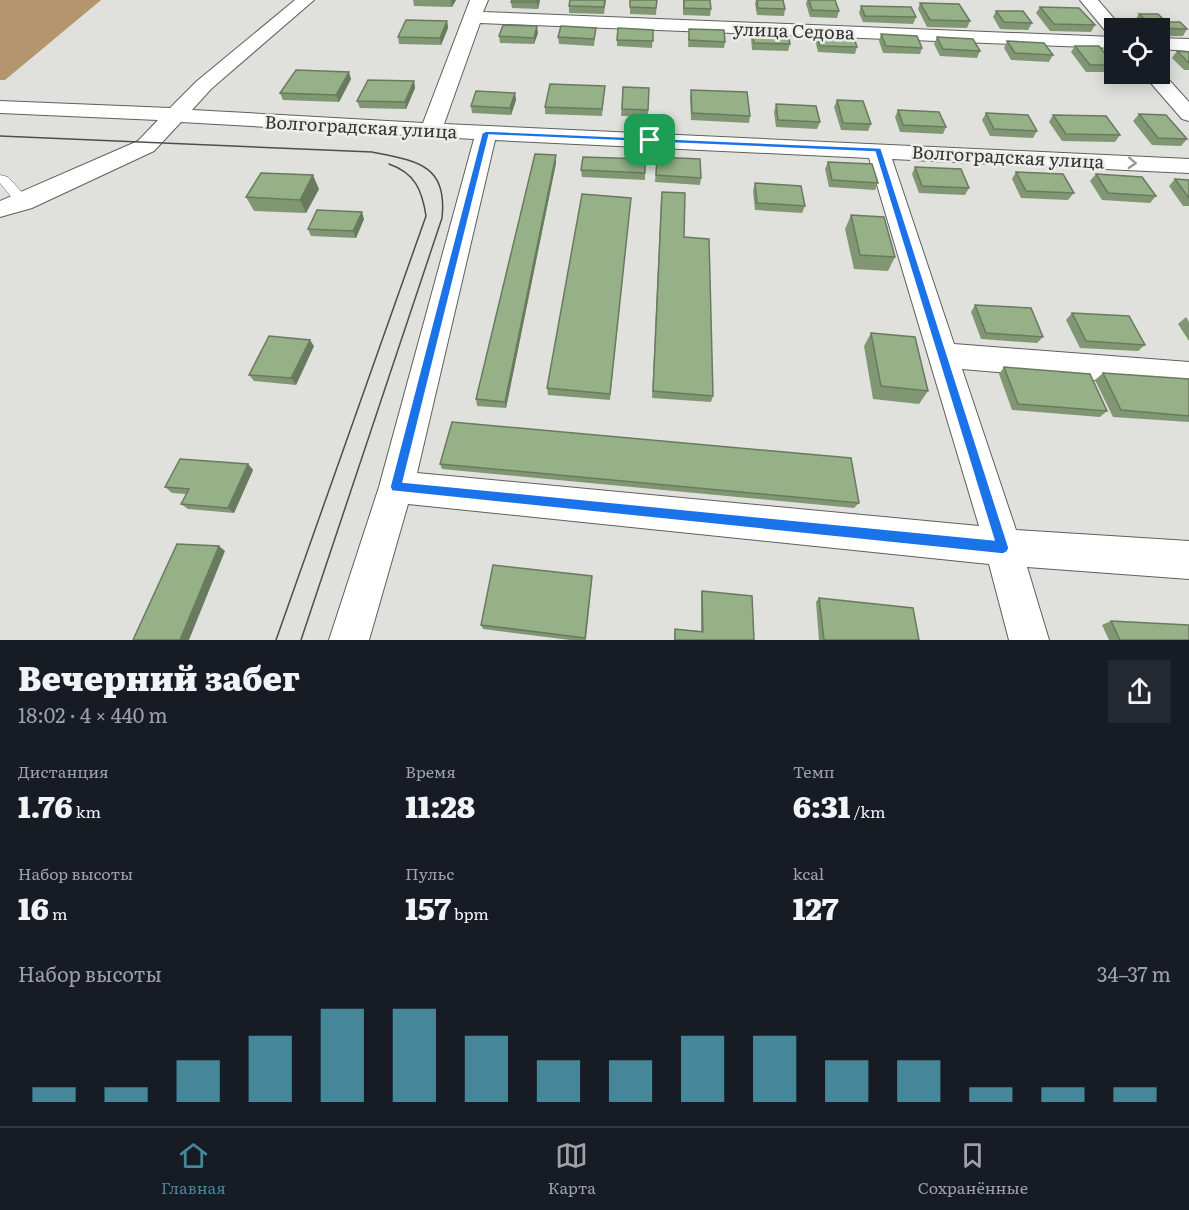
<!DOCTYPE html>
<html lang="ru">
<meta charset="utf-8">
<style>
body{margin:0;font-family:Literata,serif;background:#242831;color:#f1f3f6;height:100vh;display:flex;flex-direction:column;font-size:22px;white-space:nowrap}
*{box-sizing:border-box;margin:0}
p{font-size:20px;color:#9ea1a6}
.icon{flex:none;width:33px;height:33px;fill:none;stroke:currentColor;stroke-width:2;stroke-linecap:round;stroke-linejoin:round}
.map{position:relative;height:640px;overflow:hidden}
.sheet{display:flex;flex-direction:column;background:#171b24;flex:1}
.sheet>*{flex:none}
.tools{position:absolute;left:1104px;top:18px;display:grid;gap:12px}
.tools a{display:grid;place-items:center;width:66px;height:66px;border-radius:0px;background:#171b24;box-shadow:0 3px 15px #0003;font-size:30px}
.pin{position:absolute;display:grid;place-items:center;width:51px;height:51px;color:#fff;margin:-26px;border-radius:12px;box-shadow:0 3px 9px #0006}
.round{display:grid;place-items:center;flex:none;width:63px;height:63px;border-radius:0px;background:#242831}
.summary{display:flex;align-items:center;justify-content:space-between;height:102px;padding:0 18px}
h1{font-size:33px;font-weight:800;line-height:45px}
.metrics{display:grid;grid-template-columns:repeat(3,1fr);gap:9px;height:102px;padding:6px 18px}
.metrics div{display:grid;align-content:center}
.metrics b{font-size:30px;font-weight:800}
.metrics small{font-size:16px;font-weight:400}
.metrics p{font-size:16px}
.chart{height:168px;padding:12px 18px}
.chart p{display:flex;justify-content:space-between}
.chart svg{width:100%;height:108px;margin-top:6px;stroke:#458798;stroke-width:6}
.menu{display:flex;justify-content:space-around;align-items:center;height:84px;border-top:2px solid #363941;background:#171b24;font-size:16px;color:#9ea1a6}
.menu a{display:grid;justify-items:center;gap:3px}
.menu .on{color:#458798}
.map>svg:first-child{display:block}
.forest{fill:#b4956d}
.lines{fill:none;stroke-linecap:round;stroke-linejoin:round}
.lane-casing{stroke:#5f605c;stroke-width:1}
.street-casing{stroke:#5f605c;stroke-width:2}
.lane{fill:#fff;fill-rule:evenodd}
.street{fill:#fff;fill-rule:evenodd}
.tram{stroke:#4e4f4d;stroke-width:1.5}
.wall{fill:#819774}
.shaded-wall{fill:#697b5e}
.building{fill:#96b087;stroke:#697b5e;stroke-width:1.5}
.oneway{stroke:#989998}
.route{fill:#1a73e8;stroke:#fff;stroke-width:1.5;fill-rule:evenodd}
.labels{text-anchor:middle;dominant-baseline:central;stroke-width:5;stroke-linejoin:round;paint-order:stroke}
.far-street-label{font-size:18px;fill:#323331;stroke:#edeeea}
</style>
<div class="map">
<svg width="1189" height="640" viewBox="0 0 1189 640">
<rect width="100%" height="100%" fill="#e0e0dc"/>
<polygon class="forest" points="0,0 101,0 5,80 0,80"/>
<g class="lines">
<defs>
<polygon id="lane" points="0,175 8,177 28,199 29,202 28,205 18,205 0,183"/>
<g id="street">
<path d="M 295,0 L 314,0 L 211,89 L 192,110 L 423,123 L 470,0 L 488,0 L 483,12 L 1114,37 L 1114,48 L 480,23 L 444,124 L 1189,159 L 1189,173 L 892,159 L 954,344 L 1189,362 L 1189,388 L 962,369 L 1016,530 L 1189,541 L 1189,579 L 1027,567 L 1049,640 L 1009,640 L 989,564 L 408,504 L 369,640 L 329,640 L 379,487 L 474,139 L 181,122 L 154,151 L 32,208 L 0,217 L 0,201 L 138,141 L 158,120 L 0,113 L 0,101 L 170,108 L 197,81 ZM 495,140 L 869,158 L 979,526 L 417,473 Z"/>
<polygon points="1080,0 1098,0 1122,28 1114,28 1114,35 1108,34"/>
<polygon points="1160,38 1189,39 1189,51 1160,49"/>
<polygon points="1160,70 1189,102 1189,121 1182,119 1143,74 1160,74"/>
</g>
</defs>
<use href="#lane" class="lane-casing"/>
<use href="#street" class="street-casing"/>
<use href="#lane" class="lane"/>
<use href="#street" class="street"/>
<g class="tram">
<path d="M 0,136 L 372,152 C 416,161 448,164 442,218 L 301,640"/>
<path d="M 276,640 L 426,216 C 422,190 415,173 389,164"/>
</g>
</g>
<g class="wall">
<polygon points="413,0 456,0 452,7 414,6"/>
<polygon points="540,0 538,9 512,8 511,2"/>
<polygon points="606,0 604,14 569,13 569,6"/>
<polygon points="630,0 657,0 656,15 630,14"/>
<polygon points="683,0 711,9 710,16 683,15"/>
<polygon points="756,0 783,0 785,9 784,16 757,15 755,4"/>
<polygon points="807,0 835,0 839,11 837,18 810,17 806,4"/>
<polygon points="920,3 970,21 967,28 927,27 918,9"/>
<polygon points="861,6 916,17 913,24 863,22 859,13"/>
<polygon points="1040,7 1095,25 1091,32 1050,31 1036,13"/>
<polygon points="996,11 1032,23 1028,30 1000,29 993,17"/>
<polygon points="1139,14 1166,22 1187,29 1183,36 1160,36 1160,28 1143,28 1135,20"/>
<polygon points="447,21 448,28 441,45 399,44 398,37"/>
<polygon points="596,28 594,46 559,44 558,37"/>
<polygon points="689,29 725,42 724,48 688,47"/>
<polygon points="653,30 652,48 617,46 617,40"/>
<polygon points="752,31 790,44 788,51 752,50 751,38"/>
<polygon points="538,33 534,44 500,43 499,36"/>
<polygon points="817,34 857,47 855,54 818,52 815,40"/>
<polygon points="881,34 922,48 920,54 883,53 879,41"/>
<polygon points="937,37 980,51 977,58 940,56 934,44"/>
<polygon points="1007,41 1053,55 1049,62 1011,60 1004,48"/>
<polygon points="1075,46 1114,64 1114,67 1111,72 1086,72 1071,52"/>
<polygon points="1177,51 1189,52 1189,70 1184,70 1172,58"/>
<polygon points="351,79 339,102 283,100 280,93"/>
<polygon points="414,81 415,88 406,109 360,108 357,101"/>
<polygon points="605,86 602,116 545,114 545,107"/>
<polygon points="623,87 649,88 648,117 621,116"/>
<polygon points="691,90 750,116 749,123 691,120 690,97"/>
<polygon points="515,93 516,100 511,115 472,113 471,106"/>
<polygon points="837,100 871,124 868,131 841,130 834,107"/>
<polygon points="776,104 820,122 817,129 776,127 774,112"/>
<polygon points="898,110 946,127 943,134 900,132 895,117"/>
<polygon points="986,113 1037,131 1033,138 990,136 982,120"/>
<polygon points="1139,114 1187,139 1181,146 1152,145 1133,121"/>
<polygon points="1053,115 1120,135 1115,142 1062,141 1049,122"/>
<polygon points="657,157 701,178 700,185 655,182"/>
<polygon points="645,159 645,180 582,177 581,170"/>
<polygon points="828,162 878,183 875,190 829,187 825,169"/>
<polygon points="556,163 506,408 477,406 476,399"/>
<polygon points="915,167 969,188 965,195 919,193 912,174"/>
<polygon points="1016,172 1074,193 1068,200 1021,198 1012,179"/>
<polygon points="1096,174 1156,196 1150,203 1102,200 1090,181"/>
<polygon points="1175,179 1189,180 1189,206 1183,206 1169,186"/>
<polygon points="755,183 805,206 802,213 755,210 753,191"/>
<polygon points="319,189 306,213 254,211 246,197"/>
<polygon points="661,199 684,237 713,396 711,402 652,398"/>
<polygon points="630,205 610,400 548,395 547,388"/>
<polygon points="851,215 895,257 888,271 854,269 845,229"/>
<polygon points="364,219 356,238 311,236 308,229"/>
<polygon points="975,305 1043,337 1037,343 981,339 971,312"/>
<polygon points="1072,313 1145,345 1138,351 1080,348 1066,320"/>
<polygon points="1186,317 1189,322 1189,341 1178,324"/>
<polygon points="871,333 928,391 919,404 873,399 864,346"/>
<polygon points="314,346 296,385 254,381 249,375"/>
<polygon points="1004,367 1107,411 1100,417 1012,410 999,374"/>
<polygon points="1103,373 1189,379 1189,422 1113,417 1095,380"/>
<polygon points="248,464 253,470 234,513 188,509 181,504 186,494 172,493 165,487"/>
<polygon points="440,464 859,503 854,508 442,469"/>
<polygon points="592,581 586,640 570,640 483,629 481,625"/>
<polygon points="702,591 754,640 674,640 674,633 675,629 701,631 701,595"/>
<polygon points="819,598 919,640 819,640 816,602"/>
<polygon points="1111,621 1189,640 1109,640 1102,625"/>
</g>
<g class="shaded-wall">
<polygon points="452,0 456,0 452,7 451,1"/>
<polygon points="538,0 540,0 538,9 537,2"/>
<polygon points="447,21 448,28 441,45 440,38"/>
<polygon points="537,26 538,33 534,44 534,38"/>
<polygon points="349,72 351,79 339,102 336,95"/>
<polygon points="414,81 415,88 406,109 405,102"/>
<polygon points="515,93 516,100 511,115 510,108"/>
<polygon points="556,155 556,163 506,408 505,402"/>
<polygon points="313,175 319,189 306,213 300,200"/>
<polygon points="362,212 364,219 356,238 353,231"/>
<polygon points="310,340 314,346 296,385 291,378"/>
<polygon points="248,464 253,470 234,513 228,508"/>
<polygon points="219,546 225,551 189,640 180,640"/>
</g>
<g class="building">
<polygon points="512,0 538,0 537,2 511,2"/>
<polygon points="570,0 605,0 604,7 569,6"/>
<polygon points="630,0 657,0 656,8 630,7"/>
<polygon points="684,0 710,0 711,9 684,8"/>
<polygon points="757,0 783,0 785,9 758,8"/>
<polygon points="809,0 835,0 839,11 812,10"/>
<polygon points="920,3 959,4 970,21 930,20"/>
<polygon points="861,6 911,7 916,17 865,16"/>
<polygon points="1040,7 1079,8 1095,25 1054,24"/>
<polygon points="996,11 1023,11 1032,23 1004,22"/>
<polygon points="1139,14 1158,14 1166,22 1180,22 1187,29 1154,28"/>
<polygon points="406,20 447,21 440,38 398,37"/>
<polygon points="503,25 537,26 534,38 499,36"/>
<polygon points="561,26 596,28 594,39 558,37"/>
<polygon points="618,28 653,30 653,41 617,40"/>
<polygon points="689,29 724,30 725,42 689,40"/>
<polygon points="752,31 788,33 790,44 754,43"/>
<polygon points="817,34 853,35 857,47 820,46"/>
<polygon points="881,34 917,36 922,48 886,46"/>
<polygon points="937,37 973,39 980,51 943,49"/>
<polygon points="1007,41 1044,43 1053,55 1015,53"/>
<polygon points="1075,46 1099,46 1114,65 1090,65"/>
<polygon points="1177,51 1189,52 1189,63"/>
<polygon points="296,70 349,72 336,95 280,93"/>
<polygon points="368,80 414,81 405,102 357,101"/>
<polygon points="550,84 605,86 602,109 545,107"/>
<polygon points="623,87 649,88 648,110 622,109"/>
<polygon points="691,90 747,92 750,116 692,113"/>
<polygon points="476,91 515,93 510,108 471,106"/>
<polygon points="837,100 863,101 871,124 843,123"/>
<polygon points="776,104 816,106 820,122 778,120"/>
<polygon points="898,110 939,112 946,127 903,125"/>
<polygon points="986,113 1028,115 1037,131 994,129"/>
<polygon points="1139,114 1166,115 1187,139 1158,138"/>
<polygon points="1053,115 1106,116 1120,135 1066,134"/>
<polygon points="535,154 556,155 505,402 476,399"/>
<polygon points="583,157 645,159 645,173 581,170"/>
<polygon points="657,157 700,159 701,178 656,175"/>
<polygon points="828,162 872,164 878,183 832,180"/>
<polygon points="915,167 961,169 969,188 922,186"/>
<polygon points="1016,172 1063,174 1074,193 1026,191"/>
<polygon points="261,173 313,175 300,200 246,197"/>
<polygon points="1096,174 1142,177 1156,196 1108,193"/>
<polygon points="1175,179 1189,180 1189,198"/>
<polygon points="755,183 801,186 805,206 757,203"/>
<polygon points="662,192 685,193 684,237 709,239 713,396 653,391"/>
<polygon points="582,194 631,198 610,394 547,388"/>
<polygon points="317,210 362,212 353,231 308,229"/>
<polygon points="851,215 884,217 895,257 860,255"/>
<polygon points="975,305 1031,308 1043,337 986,333"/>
<polygon points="1072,313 1129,316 1145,345 1086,341"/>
<polygon points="871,333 915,337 928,391 881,386"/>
<polygon points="269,336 310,340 291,378 249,375"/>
<polygon points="1004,367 1090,374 1107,411 1018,404"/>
<polygon points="1103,373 1189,379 1189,416 1121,410"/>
<polygon points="452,422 851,458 859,503 440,464"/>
<polygon points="180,459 248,464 228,508 181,504 189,489 165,487"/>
<polygon points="177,544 219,546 180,640 133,640"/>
<polygon points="493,565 592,576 585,638 481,625"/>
<polygon points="702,591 752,596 754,640 675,640 675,629 703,632"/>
<polygon points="819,598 913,608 919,640 824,640"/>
<polygon points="1111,621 1189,625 1189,640 1120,640"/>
</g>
<defs><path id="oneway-chevron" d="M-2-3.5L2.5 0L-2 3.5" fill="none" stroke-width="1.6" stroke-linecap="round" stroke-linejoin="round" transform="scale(1.5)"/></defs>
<use class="oneway" href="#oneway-chevron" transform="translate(1132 163) rotate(3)"/>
<path class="route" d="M 486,131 L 881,148 L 1009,548 L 1007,552 L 1003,554 L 392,491 L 390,487 L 482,133 ZM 489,135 L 875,152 L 994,540 L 403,482 Z"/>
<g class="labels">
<g class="far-street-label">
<text transform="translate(794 30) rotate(2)">улица Седова</text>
<text transform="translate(361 126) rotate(3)">Волгоградская улица</text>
<text transform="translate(1008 156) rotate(3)">Волгоградская улица</text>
</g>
</g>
</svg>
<div class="tools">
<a><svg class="icon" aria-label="locate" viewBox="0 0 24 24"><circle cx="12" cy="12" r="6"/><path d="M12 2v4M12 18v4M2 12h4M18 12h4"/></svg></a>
</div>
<div class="pin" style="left:650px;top:140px;background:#1e9e55"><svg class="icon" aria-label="arrive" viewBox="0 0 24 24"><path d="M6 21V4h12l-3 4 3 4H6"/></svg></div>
</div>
<section class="sheet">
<div class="summary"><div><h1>Вечерний забег</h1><p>18:02 · 4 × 440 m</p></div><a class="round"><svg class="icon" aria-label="share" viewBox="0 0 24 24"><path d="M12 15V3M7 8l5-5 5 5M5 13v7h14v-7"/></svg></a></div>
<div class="metrics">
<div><p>Дистанция</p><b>1.76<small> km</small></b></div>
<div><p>Время</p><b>11:28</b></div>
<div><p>Темп</p><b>6:31<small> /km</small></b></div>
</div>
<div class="metrics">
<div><p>Набор высоты</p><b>16<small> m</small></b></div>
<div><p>Пульс</p><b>157<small> bpm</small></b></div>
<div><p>kcal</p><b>127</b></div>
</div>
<div class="chart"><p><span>Набор высоты</span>34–37 m</p>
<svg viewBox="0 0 160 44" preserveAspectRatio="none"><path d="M5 44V38M15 44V38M25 44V27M35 44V17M45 44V6M55 44V6M65 44V17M75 44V27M85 44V27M95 44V17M105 44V17M115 44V27M125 44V27M135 44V38M145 44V38M155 44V38"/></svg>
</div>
</section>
<nav class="menu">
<a class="on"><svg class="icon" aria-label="home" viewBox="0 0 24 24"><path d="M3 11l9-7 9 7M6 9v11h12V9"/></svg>Главная</a>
<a><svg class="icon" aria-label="map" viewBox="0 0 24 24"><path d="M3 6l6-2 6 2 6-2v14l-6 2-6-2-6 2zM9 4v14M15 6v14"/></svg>Карта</a>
<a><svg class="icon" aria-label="saved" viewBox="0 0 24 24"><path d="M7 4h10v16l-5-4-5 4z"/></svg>Сохранённые</a>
</nav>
